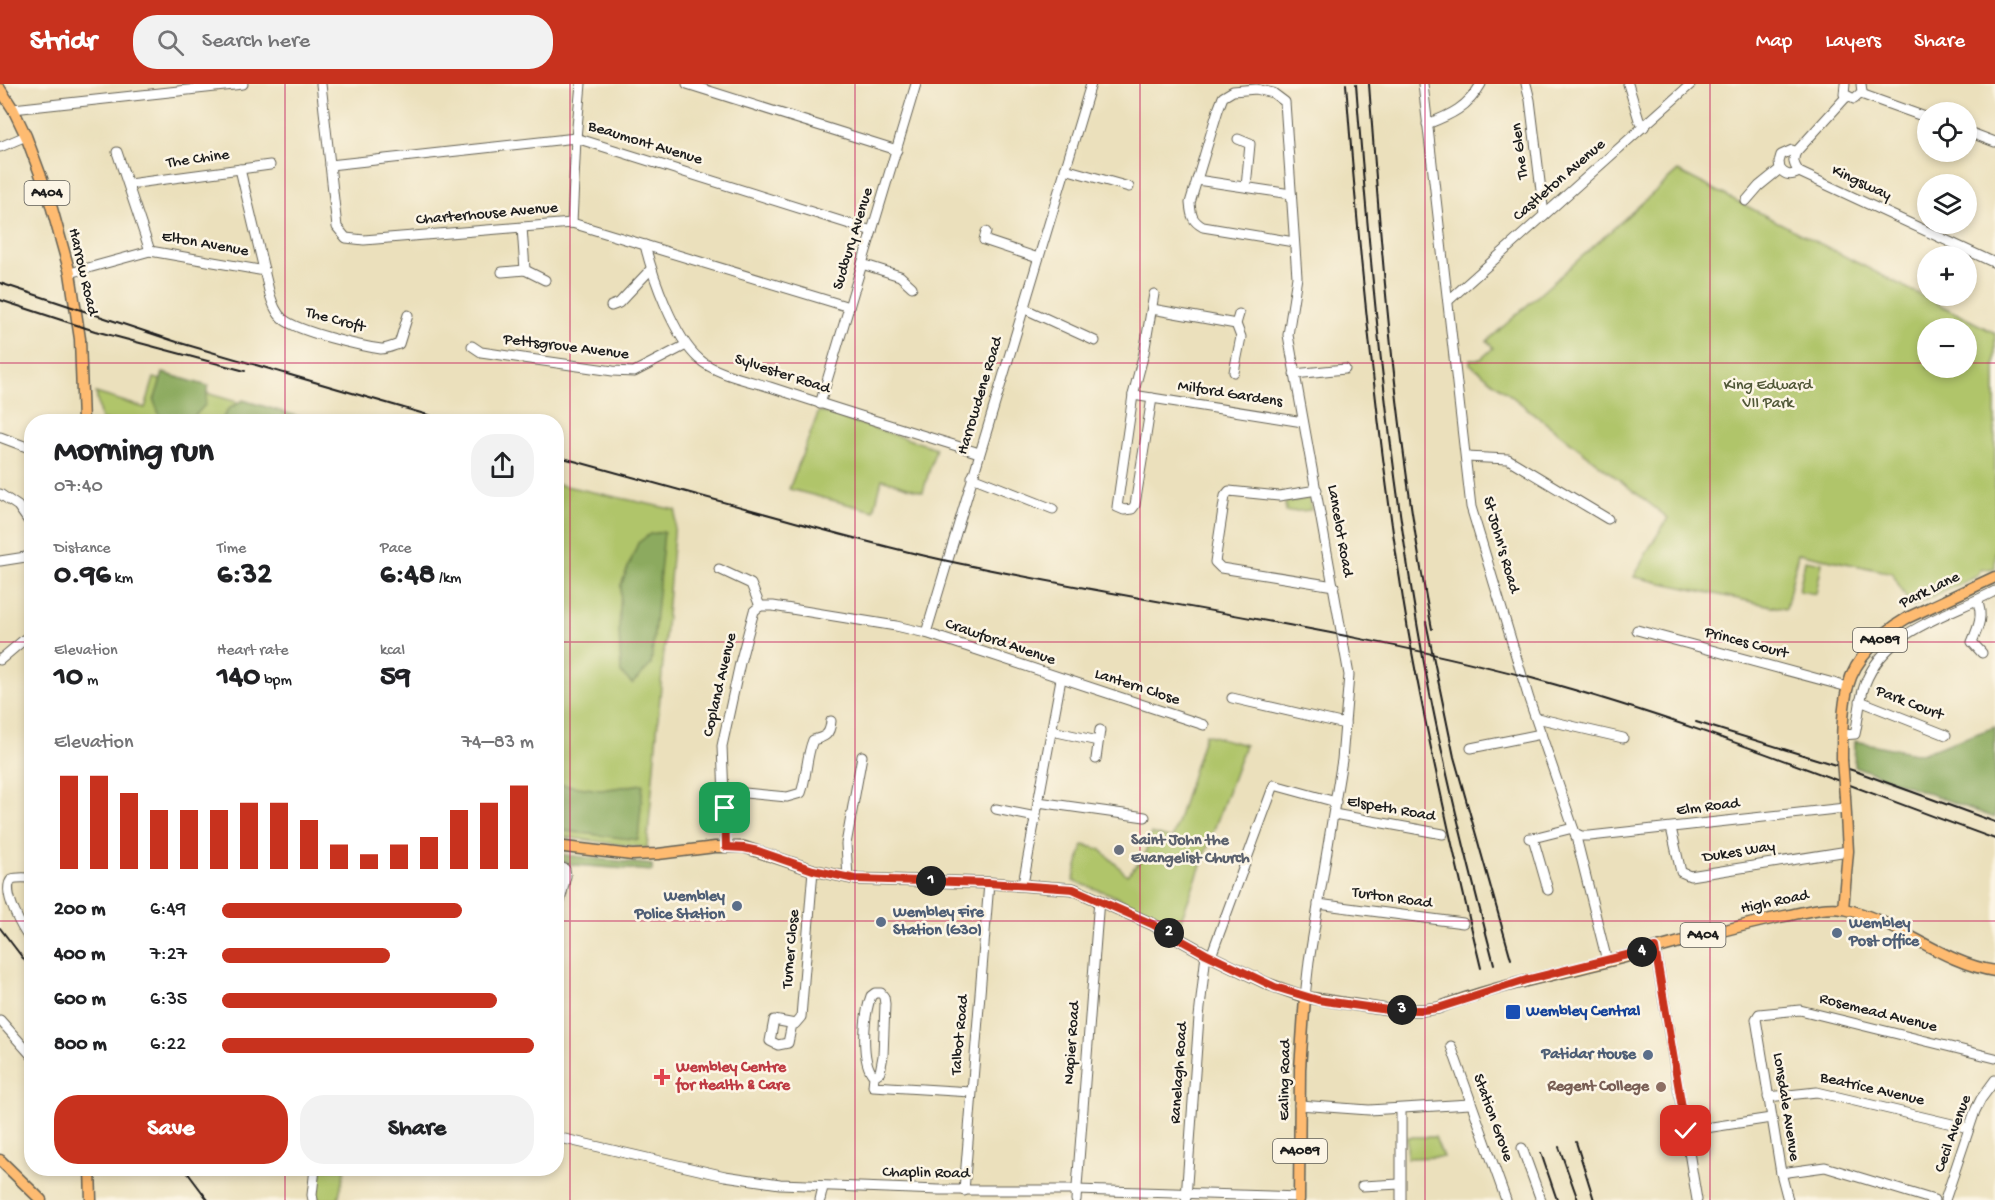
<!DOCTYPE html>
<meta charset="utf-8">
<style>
body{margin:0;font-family:"Gochi Hand",sans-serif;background:#f2f2f2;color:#202124;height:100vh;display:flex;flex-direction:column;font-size:22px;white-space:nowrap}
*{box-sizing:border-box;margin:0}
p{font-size:20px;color:#757577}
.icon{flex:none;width:33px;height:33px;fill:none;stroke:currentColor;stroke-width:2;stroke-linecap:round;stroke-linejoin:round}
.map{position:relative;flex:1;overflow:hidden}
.details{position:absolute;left:24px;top:330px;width:540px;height:762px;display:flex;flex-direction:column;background:#fff;border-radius:24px;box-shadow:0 3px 9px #0003}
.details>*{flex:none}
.tools{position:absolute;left:1917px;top:18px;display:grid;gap:12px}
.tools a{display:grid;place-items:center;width:60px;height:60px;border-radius:50%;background:#fff;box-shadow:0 3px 9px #0003;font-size:30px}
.pin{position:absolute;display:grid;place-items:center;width:51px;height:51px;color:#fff;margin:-26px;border-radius:12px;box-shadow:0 3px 9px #0006}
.km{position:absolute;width:30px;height:30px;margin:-15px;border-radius:50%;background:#222;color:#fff;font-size:16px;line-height:30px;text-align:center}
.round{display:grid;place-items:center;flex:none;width:63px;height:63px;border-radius:24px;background:#f2f2f2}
.headline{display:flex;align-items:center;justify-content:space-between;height:102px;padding:0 30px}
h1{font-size:33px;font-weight:700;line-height:45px}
.figures{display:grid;grid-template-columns:repeat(3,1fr);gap:9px;height:102px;padding:6px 30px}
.figures div{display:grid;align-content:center}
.figures b{font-size:30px;font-weight:700}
.figures small{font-size:16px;font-weight:400}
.figures p{font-size:16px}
.chart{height:168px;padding:12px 30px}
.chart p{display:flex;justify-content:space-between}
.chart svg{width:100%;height:108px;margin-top:6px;stroke:#c8321e;stroke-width:6}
.cta{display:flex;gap:12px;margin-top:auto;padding:12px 30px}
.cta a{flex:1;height:69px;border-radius:24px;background:#c8321e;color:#fff;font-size:24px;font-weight:700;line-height:69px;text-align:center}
.cta a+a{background:#f2f2f2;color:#202124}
ul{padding:0 30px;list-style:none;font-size:20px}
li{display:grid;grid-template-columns:96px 72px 1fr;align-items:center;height:45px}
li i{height:15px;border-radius:8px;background:#c8321e}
header{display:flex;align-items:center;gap:36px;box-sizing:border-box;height:84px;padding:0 30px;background:#c8321e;color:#fff}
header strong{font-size:28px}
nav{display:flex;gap:33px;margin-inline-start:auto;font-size:21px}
.search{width:420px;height:54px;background:#f2f2f2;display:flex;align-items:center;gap:15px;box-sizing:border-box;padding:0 21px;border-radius:24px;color:#757577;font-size:22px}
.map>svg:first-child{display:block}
.green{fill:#b0c56a;stroke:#667043;stroke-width:1.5;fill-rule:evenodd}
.forest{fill:#8caa5e;stroke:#54633d;stroke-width:1.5}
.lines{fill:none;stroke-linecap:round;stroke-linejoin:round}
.minor-casing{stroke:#646154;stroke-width:11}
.major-casing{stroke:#646154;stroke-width:13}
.minor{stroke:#fff;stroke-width:9}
.major{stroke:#febb71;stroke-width:10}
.rail{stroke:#1c1c1c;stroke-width:2}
.major-bridge-casing{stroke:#646154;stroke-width:13;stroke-linecap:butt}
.major-bridge{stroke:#febb71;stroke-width:10}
.route-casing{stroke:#fff;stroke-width:12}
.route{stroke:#c8321e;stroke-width:8}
.grid{fill:none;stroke:#c2185b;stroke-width:1.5;stroke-opacity:0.55}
.worship-dot{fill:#6b7280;stroke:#fcf5e5;stroke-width:2}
.service-dot{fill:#5c6f8a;stroke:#fcf5e5;stroke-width:2}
.transit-dot{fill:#1a4fb4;stroke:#fcf5e5;stroke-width:2}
.health-dot{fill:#e0444e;stroke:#fcf5e5;stroke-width:2}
.education-dot{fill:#8d6e63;stroke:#fcf5e5;stroke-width:2}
.labels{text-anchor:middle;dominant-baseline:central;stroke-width:5;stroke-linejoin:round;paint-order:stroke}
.shield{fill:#fcf5e5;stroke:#5f5d58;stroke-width:1.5}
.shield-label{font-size:15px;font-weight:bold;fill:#1c1c1c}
.street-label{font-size:16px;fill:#1c1c1c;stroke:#fcf5e5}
.park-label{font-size:16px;fill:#505737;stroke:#fcf5e5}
.worship-label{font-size:16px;font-weight:bold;fill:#5b616d;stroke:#fcf5e5;text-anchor:start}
.service-label{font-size:16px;font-weight:bold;fill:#4e5e75;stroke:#fcf5e5;text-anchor:end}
.transit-label{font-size:16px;font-weight:bold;fill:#164399;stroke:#fcf5e5;text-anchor:start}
.health-label{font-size:16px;font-weight:bold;fill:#be3a42;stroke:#fcf5e5;text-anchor:start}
.education-label{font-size:16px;font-weight:bold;fill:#785e54;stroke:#fcf5e5;text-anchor:end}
</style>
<header>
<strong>Stridr</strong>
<div class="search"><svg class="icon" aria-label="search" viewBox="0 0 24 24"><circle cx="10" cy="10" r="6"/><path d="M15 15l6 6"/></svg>Search here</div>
<nav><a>Map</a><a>Layers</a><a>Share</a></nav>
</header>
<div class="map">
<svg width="1995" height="1116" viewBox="0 0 1995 1116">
<rect width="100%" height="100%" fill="#fcf5e5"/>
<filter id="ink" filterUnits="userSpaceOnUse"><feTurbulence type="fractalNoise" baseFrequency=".0167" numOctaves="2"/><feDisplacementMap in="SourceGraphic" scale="12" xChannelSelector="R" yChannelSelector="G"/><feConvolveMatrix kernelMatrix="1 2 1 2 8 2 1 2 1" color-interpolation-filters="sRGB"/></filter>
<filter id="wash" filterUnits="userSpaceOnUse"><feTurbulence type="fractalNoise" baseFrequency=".008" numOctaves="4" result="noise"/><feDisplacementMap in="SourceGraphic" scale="24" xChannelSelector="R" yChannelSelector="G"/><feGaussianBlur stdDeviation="1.35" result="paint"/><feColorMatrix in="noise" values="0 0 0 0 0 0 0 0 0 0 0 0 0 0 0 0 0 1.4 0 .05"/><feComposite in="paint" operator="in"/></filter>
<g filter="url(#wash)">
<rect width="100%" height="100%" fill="#ebe0bc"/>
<g class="green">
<path d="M 1678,87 L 1995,249 L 1995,484 L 1980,486 L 1978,492 L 1911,523 L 1892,489 L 1798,469 L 1786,525 L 1634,493 L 1648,466 L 1668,434 L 1470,280 L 1470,275 L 1481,275 L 1493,264 L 1487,257 ZM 1928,244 L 1966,244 L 1966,284 L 1928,284 Z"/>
<polygon points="154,294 303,337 101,337 96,309 145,324"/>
<polygon points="819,327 936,364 923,408 882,395 874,427 789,405"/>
<polygon points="556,400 676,426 647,764 557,752"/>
<polygon points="1309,414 1311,426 1286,428 1285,419"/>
<polygon points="1805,476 1822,479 1816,510 1799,507"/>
<polygon points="1205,650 1245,661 1178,844 1110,810 1073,797 1083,761 1100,765 1127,791 1144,773 1151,749 1172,755"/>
<polygon points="1407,1053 1435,1053 1443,1073 1407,1074"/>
<polygon points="322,1085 345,1085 338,1116 319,1116 316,1112"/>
</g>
<g class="forest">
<polygon points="163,289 208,302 205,321 190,337 161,335 154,317"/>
<polygon points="243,316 313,337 221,337 228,325"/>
<polygon points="664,448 651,581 632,600 621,589 619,545 621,501 638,459 650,450"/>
<polygon points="1995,643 1995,734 1854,682 1855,657 1920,670"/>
<polygon points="556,700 601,706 643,700 638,756 557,746"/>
<polygon points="557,770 652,781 652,787 574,781 557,776"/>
</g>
</g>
<g filter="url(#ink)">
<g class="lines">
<defs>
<g id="minor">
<polyline points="321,0 337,143 346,154 364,156 572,139 849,223"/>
<polyline points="687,0 897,66"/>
<polyline points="1423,0 1471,423 1529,615 1575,749 1607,877"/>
<polyline points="1526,0 1530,16 1544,131"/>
<polyline points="1628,0 1639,36 1644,43"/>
<polyline points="1845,0 1844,10 1854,15 1862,8 1861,0"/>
<polyline points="1861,10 1928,34"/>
<path d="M 1847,12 L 1796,68 C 1792,76 1794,81 1799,88 L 1995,179"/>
<polyline points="13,25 243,0"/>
<path d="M 1427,40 C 1451,31 1468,23 1481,0"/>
<polyline points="1966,47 1995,58"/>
<polyline points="1238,55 1250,60 1246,103"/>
<polyline points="0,63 26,52"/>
<polyline points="117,68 150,167"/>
<polyline points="330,81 576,54 872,147"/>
<path d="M 240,85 L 270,211 C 273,220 276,229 283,235 C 299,248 360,262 381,265 C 387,265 393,262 399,260 L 408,231"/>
<polyline points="1065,85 1129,103"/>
<polyline points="1780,85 1779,78 1781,71 1792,66 1796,68"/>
<path d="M 1780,85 C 1786,92 1791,92 1799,88"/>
<polyline points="1197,96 1291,110"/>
<polyline points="129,100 270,81"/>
<polyline points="1746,117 1759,102 1780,85"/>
<polyline points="572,139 576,54 581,0"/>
<polyline points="522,143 525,186"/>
<polyline points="986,148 984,156 1038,174"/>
<path d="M 1294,158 L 1203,143 C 1192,137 1191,131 1190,119 L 1218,26 L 1223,13 L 1233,7 L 1256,5 L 1273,9 L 1285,18 L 1297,193 L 1288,251 L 1349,591 L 1342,676 L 1309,877 L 1305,913"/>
<path d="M 645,161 C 653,194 674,253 699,275 C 715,290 750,297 770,303 C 840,326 909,347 979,369"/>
<polyline points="862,180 900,192 912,203"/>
<polyline points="502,188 525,186 545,196"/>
<polyline points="70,189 150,167 265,187"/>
<polyline points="1448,217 1691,0"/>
<polyline points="611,222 619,219 651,185"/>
<polyline points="1023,224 1095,257"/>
<polyline points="1152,225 1236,240"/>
<polyline points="472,262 481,268 613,287 634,288 686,261"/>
<polyline points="1234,288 1241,253 1236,240 1239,230"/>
<polyline points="1294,290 1345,285"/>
<polyline points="1133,311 1303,338"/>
<polyline points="1152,314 1135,421 1132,425 1124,426 1117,423 1133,311 1144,269 1154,210"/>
<polyline points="820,320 916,0"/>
<polyline points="0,353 32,365"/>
<polyline points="1466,373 1508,375 1608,435"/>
<polyline points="972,393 1053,425"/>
<polyline points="1317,406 1279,412 1229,407 1225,412 1215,478 1221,484 1334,502"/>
<polyline points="0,410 18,422 32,442"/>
<polyline points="0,477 32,472"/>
<polyline points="719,485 751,500 760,522"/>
<path d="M 1977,517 C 1984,531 1978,544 1972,558 L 1982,569"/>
<polyline points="760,522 773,522 896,542 926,549 1204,641"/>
<polyline points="1637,546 1848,603"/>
<polyline points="926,549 1091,0"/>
<polyline points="0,576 32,549"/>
<polyline points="1232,614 1345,640"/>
<polyline points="1860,617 1946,651"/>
<polyline points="1537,634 1623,654"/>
<polyline points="1052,647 1098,657"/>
<path d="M 1842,651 L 1855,650 C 1859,633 1859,616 1865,600 C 1886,545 1948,532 1995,507"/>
<polyline points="1471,664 1541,650"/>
<polyline points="1096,675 1100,646"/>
<path d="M 724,707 L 787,713 L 801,709 C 807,692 806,673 813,656 C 825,653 830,651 831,637"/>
<polyline points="1038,718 1145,733"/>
<polyline points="996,725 1036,733"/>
<polyline points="1334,730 1443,750"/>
<polyline points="1671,744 1681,788 1690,792 1848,767"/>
<polyline points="1575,749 1581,752 1590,752 1845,724"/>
<polyline points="1529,754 1533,754 1573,744"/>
<polyline points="1533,754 1548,806"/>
<polyline points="726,763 722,662 740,579 754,527 760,522"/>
<polyline points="556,781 565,785 566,792 556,834"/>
<path d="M 32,794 C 26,794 17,793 12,795 C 0,806 23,847 32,858"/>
<polyline points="848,794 846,760 862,672"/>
<polyline points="1023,800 1061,595"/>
<polyline points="1318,820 1463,839"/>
<polyline points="1655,864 1697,1116"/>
<polyline points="1211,872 1274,701 1336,718"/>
<polyline points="0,936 32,972"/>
<polyline points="792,940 788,959 778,961 770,957 774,936 795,940 801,933 813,786"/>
<polyline points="1451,962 1506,1116"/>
<path d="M 874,992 C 860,978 864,931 871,912 L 875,909 L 881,909 L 884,913 L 885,920 L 883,972 L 880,988 L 874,992 L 873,1002 L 971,1008"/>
<polyline points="1768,1013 1817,1008 1969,1044"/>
<polyline points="1299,1021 1369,1026 1470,1020"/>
<polyline points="1401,1025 1401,1116"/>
<polyline points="1686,1047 1771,1034"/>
<polyline points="556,1053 725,1092 780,1100 939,1106 1076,1106 1299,1113"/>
<polyline points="1522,1064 1541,1116"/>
<polyline points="1781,1089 1825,1083 1934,1116"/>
<polyline points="1362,1102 1400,1100"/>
<polyline points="964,1107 989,799"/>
<polyline points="1186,1114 1199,933 1206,870"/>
<polyline points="313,1116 312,1111 315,1084"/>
<polyline points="820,1116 823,1103"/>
<polyline points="1076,1116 1099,815"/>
<polyline points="1788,1116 1781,1089 1756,935 1759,930 1800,926 1995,974"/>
<polyline points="1945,1116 1975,1027 1981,1015 1995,996"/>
</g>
<g id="major">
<polyline points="0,5 13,25 26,52 49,114 70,189 80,255 83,338"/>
<path d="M 1842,676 C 1842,654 1842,624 1848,602 C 1855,574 1883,548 1907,534 L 1995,493"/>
<path d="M 556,762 L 632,771 L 658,770 L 715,763 L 744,763 L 813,786 L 855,795 L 989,799 L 1073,805 L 1152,840 L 1206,870 L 1268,900 L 1305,913 L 1388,926 L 1423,926 L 1438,924 C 1493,902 1552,892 1609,877 C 1668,862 1726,844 1785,832 C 1804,828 1825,822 1844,825 C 1897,836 1941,879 1995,887"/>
<polyline points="1843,825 1848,767 1845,713"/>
<polyline points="0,1076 41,1116"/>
<polyline points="90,1084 91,1116"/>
<polyline points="1299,1116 1300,985 1305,913"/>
</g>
</defs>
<use href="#minor" class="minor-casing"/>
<use href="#major" class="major-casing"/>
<use href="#minor" class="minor"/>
<use href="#major" class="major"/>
<g class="rail">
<path d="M 1346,0 C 1360,183 1378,366 1408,546 C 1428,660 1454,772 1481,884"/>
<path d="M 1356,0 C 1370,182 1387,364 1418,545 C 1437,658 1465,769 1494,880"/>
<path d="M 1369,0 C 1382,182 1397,366 1432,545"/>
<polyline points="0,199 177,258 452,338"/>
<polyline points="0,216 95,247 245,287"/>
<path d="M 556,372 C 634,394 711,415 788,436 C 845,452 903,468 962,480 C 1153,520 1347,545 1535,595 C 1692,637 1843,700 1995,755"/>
<polyline points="1426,538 1454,673 1511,875"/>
<polyline points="1696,638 1855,687 1995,738"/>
<polyline points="0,844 32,886"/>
<polyline points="1576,1058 1594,1116"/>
<polyline points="1559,1063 1578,1116"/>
<polyline points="1541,1069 1557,1116"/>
<polyline points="184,1084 208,1116"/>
</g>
<defs>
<polyline id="major-bridge" points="1842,676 1845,713"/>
</defs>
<use href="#major-bridge" class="major-bridge-casing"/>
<use href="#major-bridge" class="major-bridge"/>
</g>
</g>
<g class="lines" filter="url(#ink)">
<defs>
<polyline id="route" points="725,724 726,763 744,764 758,767 813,786 855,795 988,799 1073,805 1152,840 1206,870 1275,903 1318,916 1388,926 1423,926 1438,924 1526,896 1655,864 1686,1047"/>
</defs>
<use href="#route" class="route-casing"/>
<use href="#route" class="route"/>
</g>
<path class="grid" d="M 285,0 L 285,338M 570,0 L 570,1116M 855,0 L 855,1116M 1140,0 L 1140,1116M 1425,0 L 1425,1116M 1710,0 L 1710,1116M 0,279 L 1928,279M 1966,279 L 1995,279M 0,558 L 32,558M 556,558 L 1995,558M 0,837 L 32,837M 556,837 L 1995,837M 285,1084 L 285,1116"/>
<circle class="worship-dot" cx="1119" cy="766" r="6"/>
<g class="service-dot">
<circle cx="737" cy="822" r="6"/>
<circle cx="881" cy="838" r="6"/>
<circle cx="1837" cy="849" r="6"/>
<circle cx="1648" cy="971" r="6"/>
</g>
<rect class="transit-dot" x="1505" y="920" width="16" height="16" rx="3"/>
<path class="health-dot" d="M659 984h6v6h6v6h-6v6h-6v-6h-6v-6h6z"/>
<circle class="education-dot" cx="1661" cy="1003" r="6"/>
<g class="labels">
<g class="shield">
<rect x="24.5" y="97" width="45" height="24" rx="4.5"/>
<rect x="1853" y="544" width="54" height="24" rx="4.5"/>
<rect x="1680.5" y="839" width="45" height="24" rx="4.5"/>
<rect x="1273" y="1055" width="54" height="24" rx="4.5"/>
</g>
<g class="shield-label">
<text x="47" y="109">A404</text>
<text x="1880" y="556">A4089</text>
<text x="1703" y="851">A404</text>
<text x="1300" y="1067">A4089</text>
</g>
<g class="street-label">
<text transform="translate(645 60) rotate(17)">Beaumont Avenue</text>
<text transform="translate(1521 67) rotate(-97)">The Glen</text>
<text transform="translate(198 76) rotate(-8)">The Chine</text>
<text transform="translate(1560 97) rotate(-41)">Castleton Avenue</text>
<text transform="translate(1861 100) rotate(25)">Kingsway</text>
<text transform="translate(487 131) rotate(-5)">Charterhouse Avenue</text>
<text transform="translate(854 155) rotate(-73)">Sudbury Avenue</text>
<text transform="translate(205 161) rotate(10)">Elton Avenue</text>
<text transform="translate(82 188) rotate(77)">Harrow Road</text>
<text transform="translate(335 237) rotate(15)">The Croft</text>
<text transform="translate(566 264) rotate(7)">Pettsgrove Avenue</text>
<text transform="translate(782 291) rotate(18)">Sylvester Road</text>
<text transform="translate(1230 311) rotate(9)">Milford Gardens</text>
<text transform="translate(981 312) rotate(-73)">Harrowdene Road</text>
<text transform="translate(1339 447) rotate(80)">Lancelot Road</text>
<text transform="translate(1500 461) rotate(74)">St John's Road</text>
<text transform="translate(1930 507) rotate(-26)">Park Lane</text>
<text transform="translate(1000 559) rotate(19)">Crawford Avenue</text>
<text transform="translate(1746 560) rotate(15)">Princes Court</text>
<text transform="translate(721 601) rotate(-77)">Copland Avenue</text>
<text transform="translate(1137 604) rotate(18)">Lantern Close</text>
<text transform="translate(1909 620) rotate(21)">Park Court</text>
<text transform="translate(1708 724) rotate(-7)">Elm Road</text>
<text transform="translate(1391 726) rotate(10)">Elspeth Road</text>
<text transform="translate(1739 769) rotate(-9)">Dukes Way</text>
<text transform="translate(1392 815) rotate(8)">Turton Road</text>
<text transform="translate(1775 819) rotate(-12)">High Road</text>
<text transform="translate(792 865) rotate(-85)">Turner Close</text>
<text transform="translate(1878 930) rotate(14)">Rosemead Avenue</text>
<text transform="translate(961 951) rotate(-85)">Talbot Road</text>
<text transform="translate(1073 959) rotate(-86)">Napier Road</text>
<text transform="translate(1180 989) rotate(-86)">Ranelagh Road</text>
<text transform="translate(1286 996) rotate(-89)">Ealing Road</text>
<text transform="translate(1872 1006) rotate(13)">Beatrice Avenue</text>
<text transform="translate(1785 1023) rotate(81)">Lonsdale Avenue</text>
<text transform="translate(1492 1034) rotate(70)">Station Grove</text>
<text transform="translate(1954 1050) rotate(-70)">Cecil Avenue</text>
<text transform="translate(926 1090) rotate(1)">Chaplin Road</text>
</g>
<g class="park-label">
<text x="1768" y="302">King Edward<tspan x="1768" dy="18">VII Park</tspan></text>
</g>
<g class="worship-label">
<text x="1131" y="757">Saint John the<tspan x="1131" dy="18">Evangelist Church</tspan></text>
</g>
<g class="service-label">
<text x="725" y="813">Wembley<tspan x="725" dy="18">Police Station</tspan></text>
<text x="893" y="829" text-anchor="start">Wembley Fire<tspan x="893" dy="18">Station (G30)</tspan></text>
<text x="1849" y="840" text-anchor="start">Wembley<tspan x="1849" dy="18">Post Office</tspan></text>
<text x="1636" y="971">Patidar House</text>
</g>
<g class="transit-label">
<text x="1526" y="928">Wembley Central</text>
</g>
<g class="health-label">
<text x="676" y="984">Wembley Centre<tspan x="676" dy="18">for Health &amp; Care</tspan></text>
</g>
<g class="education-label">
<text x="1649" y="1003">Regent College</text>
</g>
</g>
</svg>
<div class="tools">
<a><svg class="icon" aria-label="locate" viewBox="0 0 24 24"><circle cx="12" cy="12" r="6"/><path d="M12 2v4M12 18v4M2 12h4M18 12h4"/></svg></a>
<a><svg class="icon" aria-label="layers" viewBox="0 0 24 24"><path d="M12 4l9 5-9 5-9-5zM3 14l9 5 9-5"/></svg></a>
<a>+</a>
<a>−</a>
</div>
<div class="pin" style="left:725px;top:724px;background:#1e9e55"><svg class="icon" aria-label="arrive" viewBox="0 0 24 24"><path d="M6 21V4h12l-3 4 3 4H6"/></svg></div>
<div class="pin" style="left:1686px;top:1047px;background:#d93025"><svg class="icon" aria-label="check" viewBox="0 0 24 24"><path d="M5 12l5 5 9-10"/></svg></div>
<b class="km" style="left:931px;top:797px">1</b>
<b class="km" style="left:1169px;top:849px">2</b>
<b class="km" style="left:1402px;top:926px">3</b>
<b class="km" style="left:1642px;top:868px">4</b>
<section class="details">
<div class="headline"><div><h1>Morning run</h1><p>07:40</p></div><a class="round"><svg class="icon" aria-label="share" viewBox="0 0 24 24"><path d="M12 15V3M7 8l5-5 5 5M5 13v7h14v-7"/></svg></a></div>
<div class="figures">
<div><p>Distance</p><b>0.96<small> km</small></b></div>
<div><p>Time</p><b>6:32</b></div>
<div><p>Pace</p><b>6:48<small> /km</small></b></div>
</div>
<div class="figures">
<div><p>Elevation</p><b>10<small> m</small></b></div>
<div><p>Heart rate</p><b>140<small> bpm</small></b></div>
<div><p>kcal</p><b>59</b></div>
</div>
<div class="chart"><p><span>Elevation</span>74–83 m</p>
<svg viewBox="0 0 160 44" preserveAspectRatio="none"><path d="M5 44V6M15 44V6M25 44V13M35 44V20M45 44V20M55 44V20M65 44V17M75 44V17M85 44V24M95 44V34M105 44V38M115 44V34M125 44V31M135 44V20M145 44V17M155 44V10"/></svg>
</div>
<ul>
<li><b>200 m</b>6:49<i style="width:77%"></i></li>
<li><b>400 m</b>7:27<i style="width:54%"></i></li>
<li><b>600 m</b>6:35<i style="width:88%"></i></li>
<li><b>800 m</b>6:22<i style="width:100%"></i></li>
</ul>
<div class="cta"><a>Save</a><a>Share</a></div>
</section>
</div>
